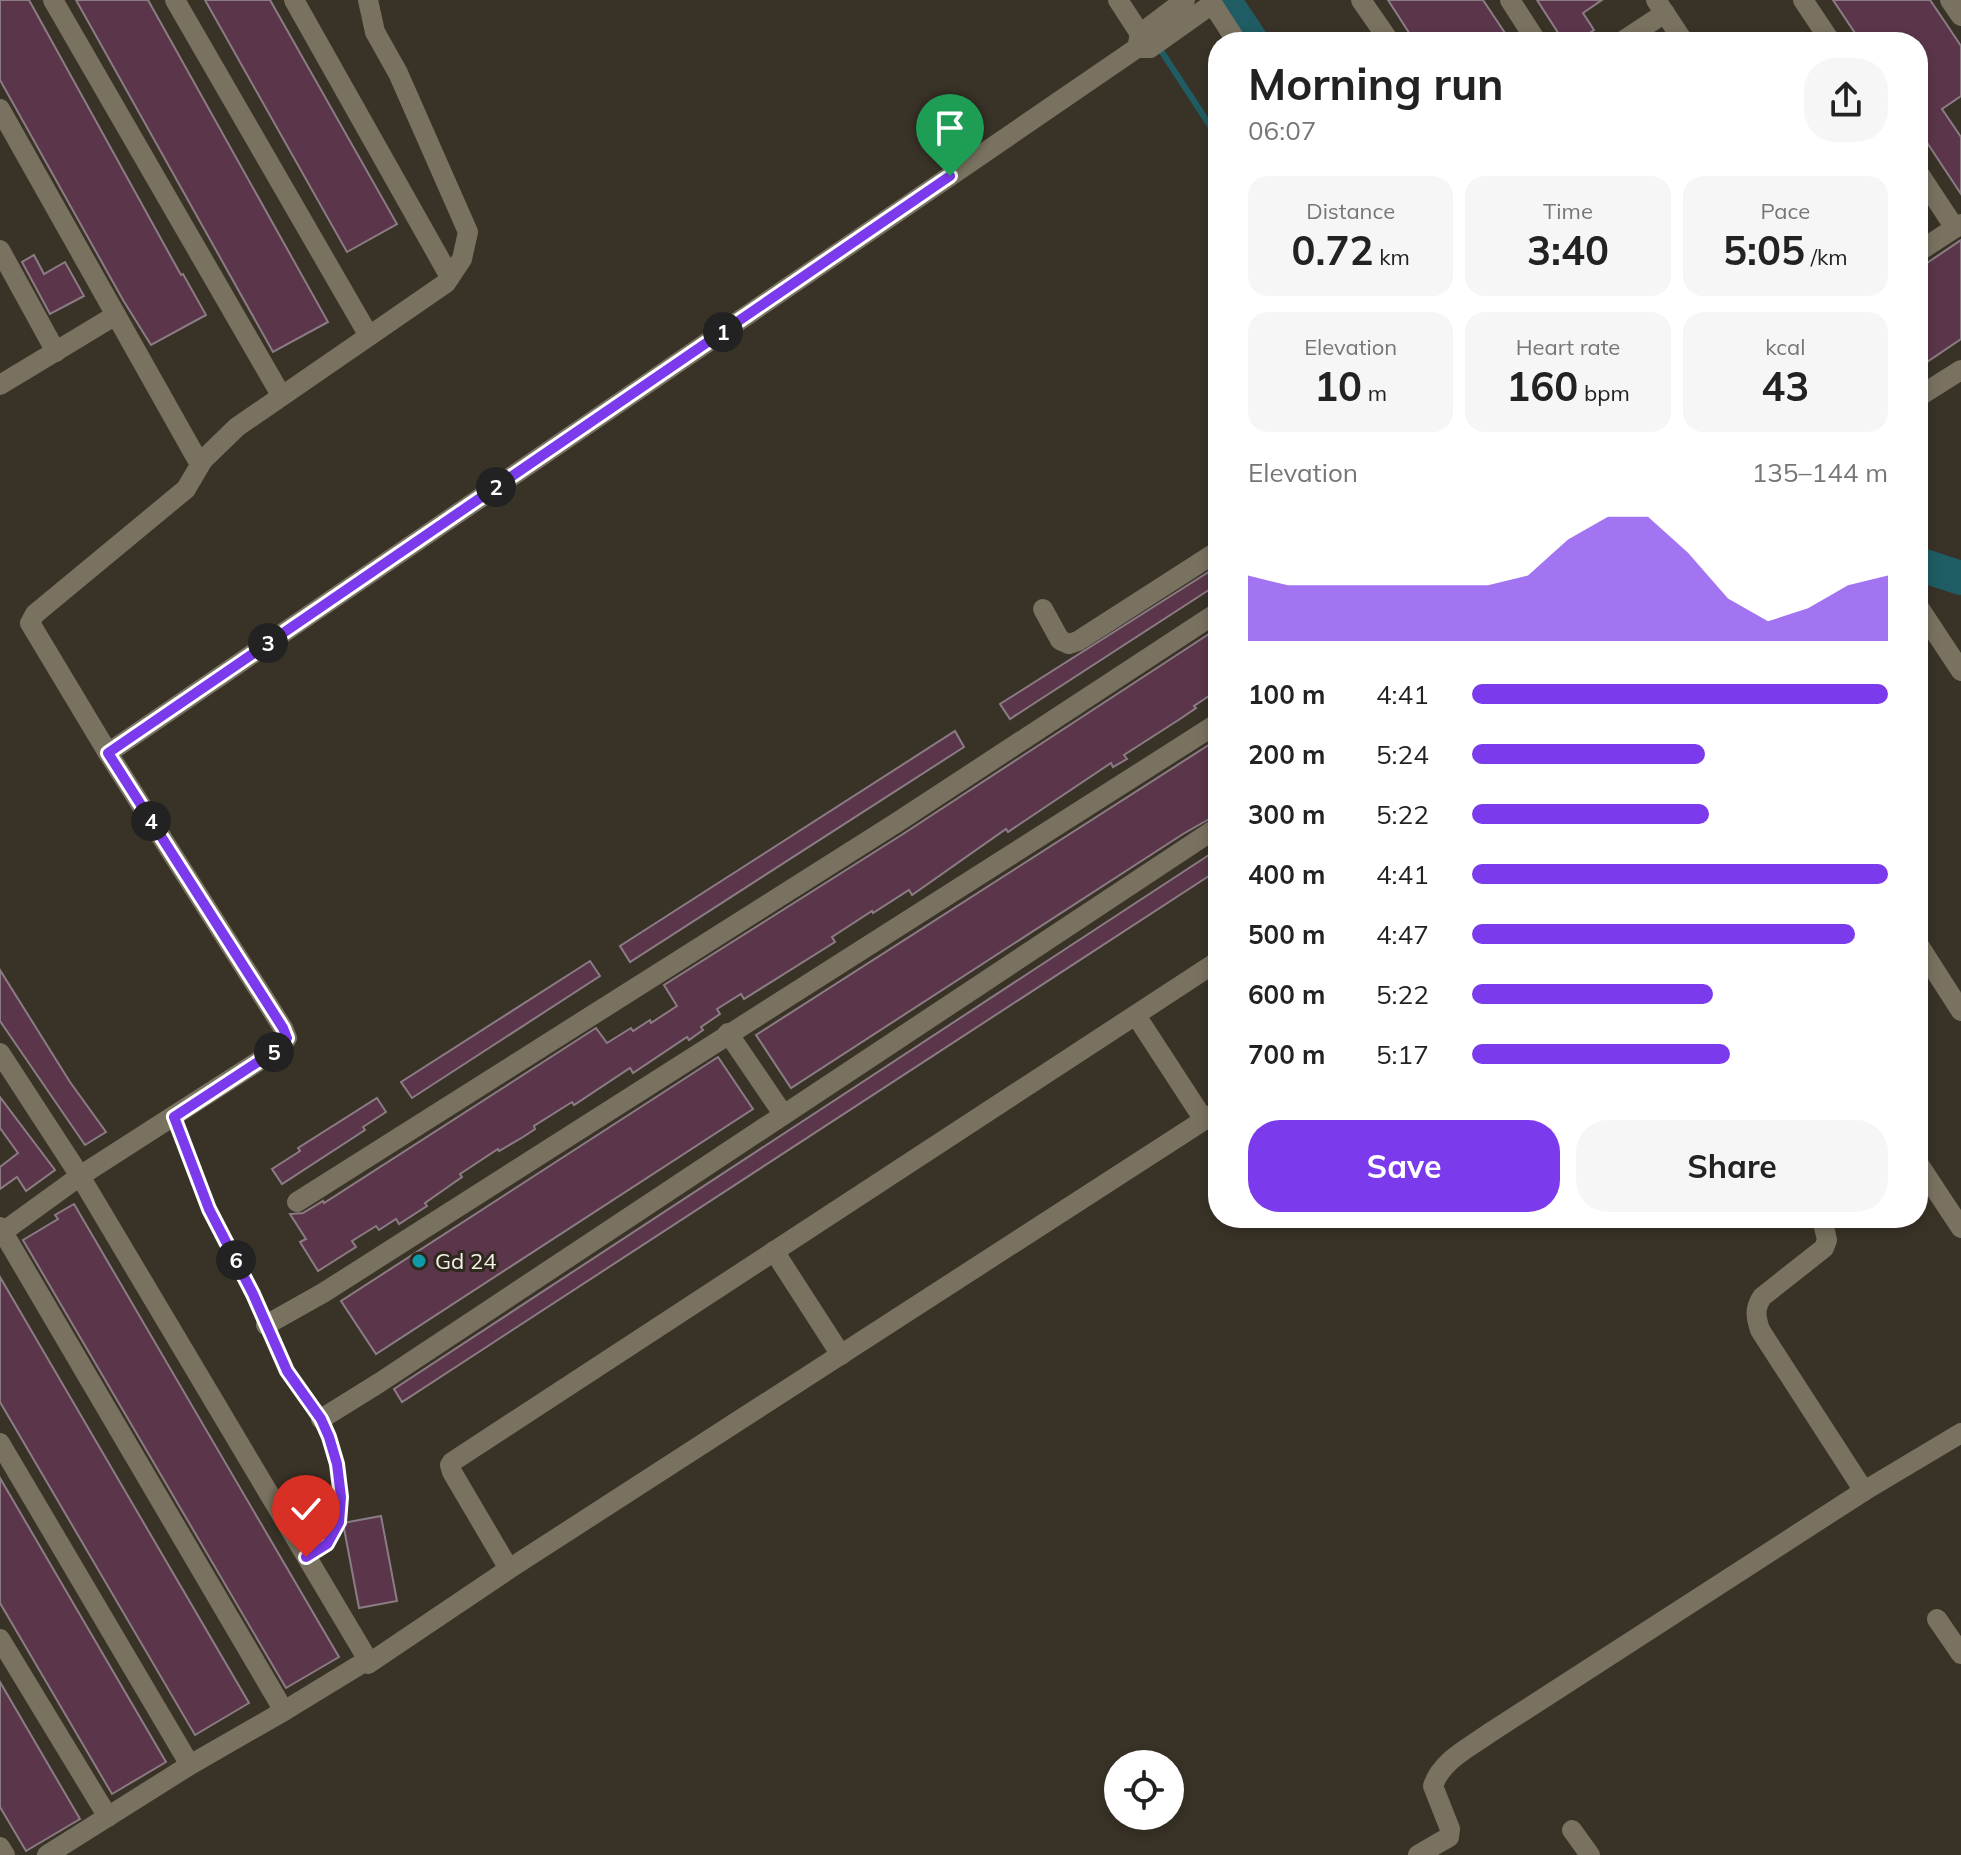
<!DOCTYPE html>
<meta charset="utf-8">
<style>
body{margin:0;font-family:Mulish,sans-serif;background:#f6f6f6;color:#222;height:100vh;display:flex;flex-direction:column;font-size:30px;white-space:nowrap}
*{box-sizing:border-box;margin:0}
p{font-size:26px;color:#767676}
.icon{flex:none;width:44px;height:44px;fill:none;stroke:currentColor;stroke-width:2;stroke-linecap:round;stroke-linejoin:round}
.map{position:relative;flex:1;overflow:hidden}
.panel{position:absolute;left:1208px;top:32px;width:720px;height:1196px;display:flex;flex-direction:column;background:#fff;border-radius:32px;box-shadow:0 4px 12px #0003}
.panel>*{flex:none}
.tools{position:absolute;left:1104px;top:1750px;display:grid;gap:16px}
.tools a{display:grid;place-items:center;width:80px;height:80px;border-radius:50%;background:#fff;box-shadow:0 4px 12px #0003;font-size:40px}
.pin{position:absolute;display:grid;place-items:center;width:68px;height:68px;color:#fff;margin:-82px -34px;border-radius:50% 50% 50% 0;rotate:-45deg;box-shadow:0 0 8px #0007}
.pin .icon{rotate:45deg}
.km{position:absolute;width:40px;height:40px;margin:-20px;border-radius:50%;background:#222;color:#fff;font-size:22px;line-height:40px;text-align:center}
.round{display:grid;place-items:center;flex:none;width:84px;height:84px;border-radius:32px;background:#f6f6f6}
.head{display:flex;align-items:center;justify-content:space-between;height:136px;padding:0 40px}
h1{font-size:44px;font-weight:700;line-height:60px}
.figures{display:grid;grid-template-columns:repeat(3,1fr);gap:12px;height:136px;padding:8px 40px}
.figures div{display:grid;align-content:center;border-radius:20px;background:#f6f6f6;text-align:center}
.figures b{font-size:40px;font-weight:700}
.figures small{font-size:22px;font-weight:400}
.figures p{font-size:22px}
.chart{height:224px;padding:16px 40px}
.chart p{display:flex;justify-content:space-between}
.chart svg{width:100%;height:144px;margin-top:8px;fill:#7c3aed;opacity:.7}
.cta{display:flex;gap:16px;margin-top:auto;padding:16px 40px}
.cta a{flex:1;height:92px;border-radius:32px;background:#7c3aed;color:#fff;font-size:32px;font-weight:700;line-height:92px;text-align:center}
.cta a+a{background:#f6f6f6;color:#222}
ul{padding:0 40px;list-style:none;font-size:26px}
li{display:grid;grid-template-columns:128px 96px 1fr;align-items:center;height:60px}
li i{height:20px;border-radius:10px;background:#7c3aed}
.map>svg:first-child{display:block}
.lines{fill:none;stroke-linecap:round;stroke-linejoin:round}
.stream{stroke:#1f5c64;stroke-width:6}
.river{stroke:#1f5c64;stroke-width:34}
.building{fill:#5b364b;stroke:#8b7c84;stroke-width:2}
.path{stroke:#736d63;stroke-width:3;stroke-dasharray:4 6;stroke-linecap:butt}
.minor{stroke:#797260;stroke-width:20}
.route-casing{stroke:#fff;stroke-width:16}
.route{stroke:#7c3aed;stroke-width:10}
.culture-dot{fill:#0f9aa8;stroke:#2f281d;stroke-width:3}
.labels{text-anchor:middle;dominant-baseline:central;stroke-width:6;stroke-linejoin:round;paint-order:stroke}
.poi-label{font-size:22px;fill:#f5f1ea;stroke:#2f281d;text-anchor:start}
</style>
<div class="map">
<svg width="1961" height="1855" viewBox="0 0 1961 1855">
<rect width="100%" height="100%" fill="#393227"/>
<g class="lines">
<polyline class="stream" points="1158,46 1218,138"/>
<g class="river">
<polyline points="1224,0 1252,42"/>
<polyline points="1918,564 1961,578"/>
</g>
</g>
<g class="building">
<polygon points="0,0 29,0 181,275 183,274 206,315 151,345 123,300 0,80"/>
<polygon points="76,0 148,0 328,322 273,352"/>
<polygon points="205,0 270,0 397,224 347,252"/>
<polygon points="1388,0 1483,0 1511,42 1415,42"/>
<polygon points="1537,0 1602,0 1583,13 1594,30 1576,42 1564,42"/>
<polygon points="1833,0 1930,0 1945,22 1961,46 1961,96 1942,109 1961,137 1961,194 1918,129 1918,42 1861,42"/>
<polygon points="1961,240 1961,339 1918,368 1918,269"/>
<polygon points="34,255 44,274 65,262 84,296 50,314 22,262"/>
<polygon points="1218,566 1218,584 1010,719 1000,704"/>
<polygon points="1218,628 1218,690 1194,706 1196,708 1180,719 1124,755 1127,759 1113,767 1111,763 1008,832 1006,829 912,895 909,890 873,913 872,911 832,937 835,942 744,999 741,994 717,1009 720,1014 701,1027 703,1030 689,1040 687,1037 633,1073 630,1068 574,1105 572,1102 534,1126 535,1129 523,1137 499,1151 498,1149 460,1174 462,1177 425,1203 427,1206 399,1224 396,1219 379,1230 376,1226 352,1241 356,1247 318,1271 300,1242 306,1239 290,1214 303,1213 323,1201 324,1203 596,1028 607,1043 631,1028 633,1031 650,1020 651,1023 677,1006 664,985 903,834"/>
<polygon points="955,731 964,747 630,962 620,946"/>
<polygon points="1218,739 1218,814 1183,834 791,1088 756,1035"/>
<polygon points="1218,849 1218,870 402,1402 394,1389"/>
<polygon points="590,961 600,976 412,1098 401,1082"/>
<polygon points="0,970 70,1082 106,1132 85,1145 0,1021"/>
<polygon points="718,1057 753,1109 376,1354 341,1301"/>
<polygon points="0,1097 55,1170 26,1191 17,1177 0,1189 0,1167 18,1153 0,1128"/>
<polygon points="377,1098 386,1112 363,1127 365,1130 282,1184 272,1169 300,1151 298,1148"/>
<polygon points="74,1204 339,1657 286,1688 23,1240 58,1219 55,1215"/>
<polygon points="0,1277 249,1703 195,1735 0,1402"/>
<polygon points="0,1478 166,1762 112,1794 0,1603"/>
<polygon points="381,1516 397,1601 359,1608 343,1523"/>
<polygon points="0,1682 80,1819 26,1851 0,1807"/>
</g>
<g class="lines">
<g class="path">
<polyline points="180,1133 209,1209 259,1308"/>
<polyline points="273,1341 287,1371 309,1404"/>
<path d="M 323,1547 C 352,1517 340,1473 329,1437"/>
</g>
<g class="minor">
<polyline points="53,0 281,395"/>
<polyline points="175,0 369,336"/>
<polyline points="368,0 375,32 398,73 468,232 462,259 450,277"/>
<polyline points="1118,0 1146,43"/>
<polyline points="1210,0 1237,42"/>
<polyline points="1361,0 1390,42"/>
<polyline points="1510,0 1537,42"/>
<polyline points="1656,0 1684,42"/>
<polyline points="1803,0 1831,42"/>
<polyline points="1950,0 1961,16"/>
<polyline points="1621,42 1665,13"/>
<polyline points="1137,48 1140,34 1185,0"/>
<polyline points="0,109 193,452 197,459 203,460"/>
<polyline points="1918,172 1955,228"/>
<polyline points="0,250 56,352"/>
<polyline points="1918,252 1961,224"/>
<polyline points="0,385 116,315"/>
<polyline points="1918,397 1961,370"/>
<polyline points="1918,606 1961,671"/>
<polyline points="1043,609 1060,640 1069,644 1078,641 1218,551"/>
<polyline points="108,753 1137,48 1150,48 1212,4"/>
<polyline points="1918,944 1961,1011"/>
<polyline points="1137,1017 1204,1120"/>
<polyline points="728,1033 783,1114"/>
<polyline points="0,1053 80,1176 365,1655 365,1660 361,1664 284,1711 190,1765 47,1855"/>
<polyline points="1918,1163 1961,1228"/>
<polyline points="297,1202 896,823 1218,612"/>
<polyline points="0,1227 284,1711"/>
<path d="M 1824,1227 L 1827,1240 L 1824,1248 L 1762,1297 C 1754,1309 1756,1317 1760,1330 L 1864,1491"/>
<polyline points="0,1234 80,1176 279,1048 287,1038 283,1028 108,753 30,623 35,614 186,489 203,460 237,427 446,283 450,277 294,0"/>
<polyline points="774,1251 841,1355"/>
<polyline points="266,1325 323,1293 1218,723"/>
<polyline points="321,1419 379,1383 1218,827"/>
<polyline points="0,1443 190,1765"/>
<polyline points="509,1569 452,1472 450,1465 452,1462 1218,961"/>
<polyline points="1937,1619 1961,1654"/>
<polyline points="0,1639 108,1817"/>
<polyline points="365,1660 368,1664 509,1569 1218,1111"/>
<polyline points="1572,1830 1590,1855"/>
<polyline points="0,1847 5,1855"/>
<path d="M 1418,1855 L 1449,1837 L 1450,1829 L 1433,1786 C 1441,1761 1467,1749 1488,1734 L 1864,1491 L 1961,1433"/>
</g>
</g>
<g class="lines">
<defs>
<polyline id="route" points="306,1557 327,1544 339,1522 341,1497 337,1464 329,1437 321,1419 287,1371 253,1294 209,1209 174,1117 279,1048 287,1038 283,1028 108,753 950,176"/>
</defs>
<use href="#route" class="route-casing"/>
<use href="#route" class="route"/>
</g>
<circle class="culture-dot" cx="419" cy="1261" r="8"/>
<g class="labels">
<g class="poi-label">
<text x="435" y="1261">Gd 24</text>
</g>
</g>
</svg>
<div class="tools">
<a><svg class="icon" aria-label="locate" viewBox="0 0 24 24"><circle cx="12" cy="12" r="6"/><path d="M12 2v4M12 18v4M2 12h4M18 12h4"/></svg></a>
</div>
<div class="pin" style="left:950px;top:176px;background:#1e9e55"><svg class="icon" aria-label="arrive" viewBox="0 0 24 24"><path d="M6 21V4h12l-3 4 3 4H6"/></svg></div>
<div class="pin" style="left:306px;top:1557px;background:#d93025"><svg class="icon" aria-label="check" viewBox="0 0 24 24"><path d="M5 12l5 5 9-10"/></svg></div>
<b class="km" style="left:723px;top:332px">1</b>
<b class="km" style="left:496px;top:487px">2</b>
<b class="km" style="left:268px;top:643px">3</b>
<b class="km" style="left:151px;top:821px">4</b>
<b class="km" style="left:274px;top:1052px">5</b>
<b class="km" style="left:236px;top:1260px">6</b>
<section class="panel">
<div class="head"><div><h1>Morning run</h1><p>06:07</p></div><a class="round"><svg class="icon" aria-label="share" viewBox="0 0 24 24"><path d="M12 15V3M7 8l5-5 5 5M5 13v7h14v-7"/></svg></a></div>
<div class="figures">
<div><p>Distance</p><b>0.72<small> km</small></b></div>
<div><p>Time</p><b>3:40</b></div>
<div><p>Pace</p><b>5:05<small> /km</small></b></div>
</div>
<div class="figures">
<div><p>Elevation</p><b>10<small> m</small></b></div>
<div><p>Heart rate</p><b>160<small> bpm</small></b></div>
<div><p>kcal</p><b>43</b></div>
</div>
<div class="chart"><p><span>Elevation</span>135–144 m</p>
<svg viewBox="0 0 160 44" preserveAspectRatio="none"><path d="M0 44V24L10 27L20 27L30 27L40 27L50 27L60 27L70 24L80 13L90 6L100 6L110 17L120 31L130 38L140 34L150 27L160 24V44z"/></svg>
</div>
<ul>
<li><b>100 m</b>4:41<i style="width:100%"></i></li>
<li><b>200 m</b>5:24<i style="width:56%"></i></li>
<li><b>300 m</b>5:22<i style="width:57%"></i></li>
<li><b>400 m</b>4:41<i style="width:100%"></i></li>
<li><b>500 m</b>4:47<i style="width:92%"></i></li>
<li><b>600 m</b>5:22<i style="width:58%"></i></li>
<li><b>700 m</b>5:17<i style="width:62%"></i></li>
</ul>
<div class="cta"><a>Save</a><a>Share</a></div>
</section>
</div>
